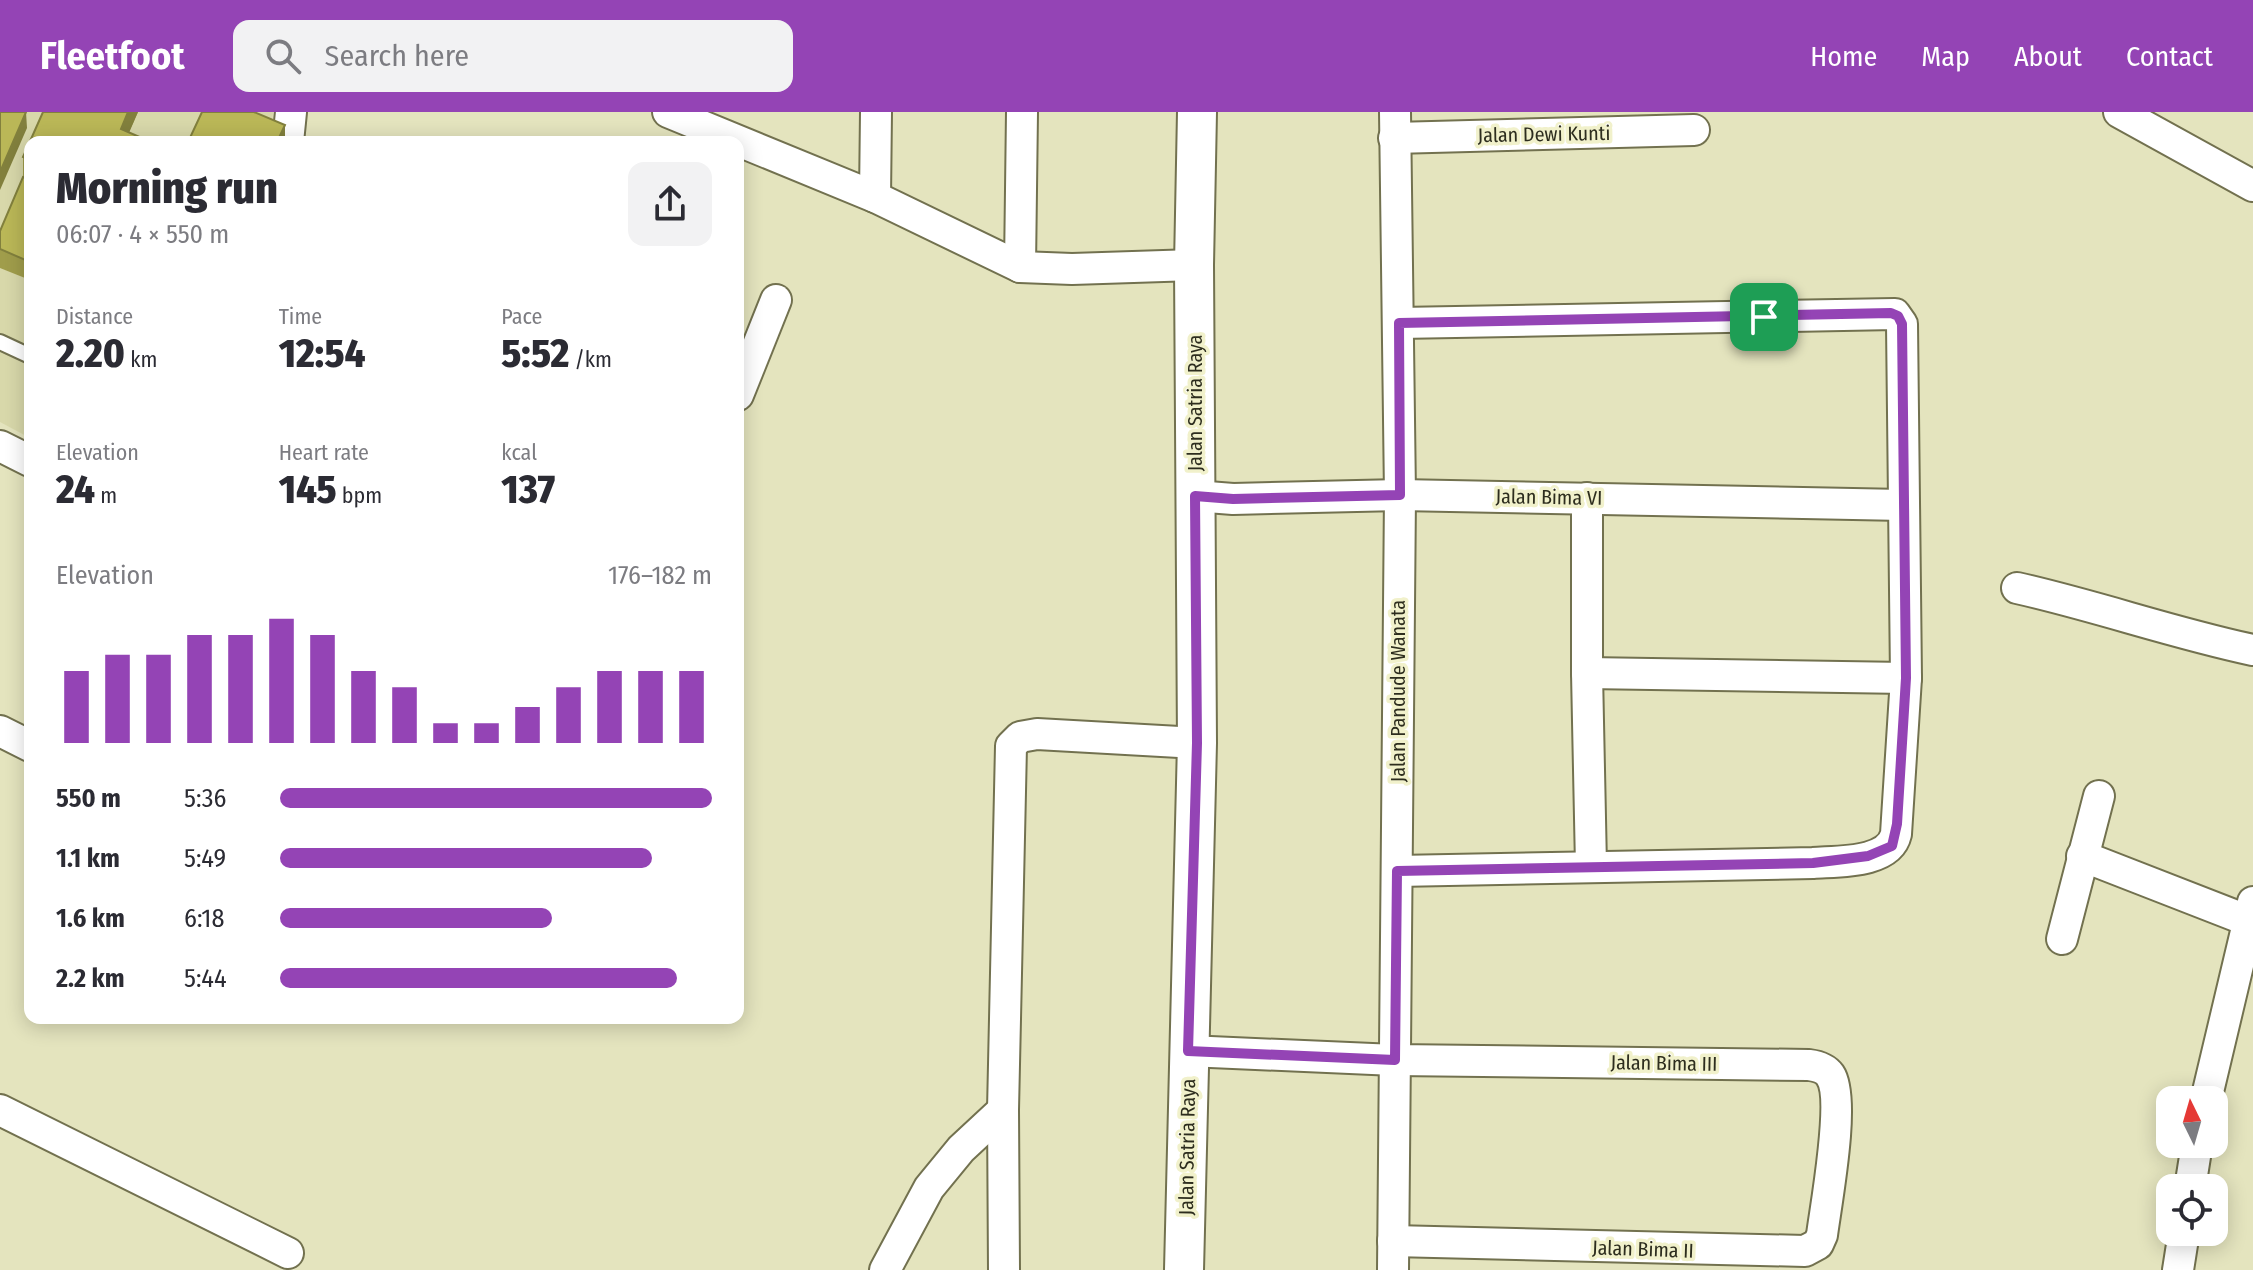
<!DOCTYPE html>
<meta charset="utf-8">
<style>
body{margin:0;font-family:"Fira Sans Condensed",sans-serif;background:#f2f2f3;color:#2b2b33;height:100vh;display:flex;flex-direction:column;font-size:30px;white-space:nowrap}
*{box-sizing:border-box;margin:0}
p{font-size:26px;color:#7c7c81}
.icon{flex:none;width:44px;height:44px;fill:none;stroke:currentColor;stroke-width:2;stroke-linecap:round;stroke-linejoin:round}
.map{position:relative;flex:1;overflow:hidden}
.details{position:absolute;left:24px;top:24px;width:720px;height:888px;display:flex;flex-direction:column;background:#fff;border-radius:16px;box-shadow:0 4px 20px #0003}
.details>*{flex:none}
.needle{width:52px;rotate:355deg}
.buttons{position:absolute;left:2156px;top:974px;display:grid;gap:16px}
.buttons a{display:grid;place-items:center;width:72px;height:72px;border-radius:16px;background:#fff;box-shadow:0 4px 20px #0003;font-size:40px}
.pin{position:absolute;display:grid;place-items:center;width:68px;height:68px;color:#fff;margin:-34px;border-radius:16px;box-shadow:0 4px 12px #0006}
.round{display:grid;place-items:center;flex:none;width:84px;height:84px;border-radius:16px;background:#f2f2f3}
.overview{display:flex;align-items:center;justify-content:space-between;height:136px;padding:0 32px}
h1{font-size:44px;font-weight:800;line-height:60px}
.stats{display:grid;grid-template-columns:repeat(3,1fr);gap:12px;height:136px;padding:8px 32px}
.stats div{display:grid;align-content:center}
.stats b{font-size:40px;font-weight:800}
.stats small{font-size:22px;font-weight:400}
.stats p{font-size:22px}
.chart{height:224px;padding:16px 32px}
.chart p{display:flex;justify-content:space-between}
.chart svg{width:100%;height:144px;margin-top:8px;stroke:#9444b5;stroke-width:6}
ul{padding:0 32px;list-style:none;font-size:26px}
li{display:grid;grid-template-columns:128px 96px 1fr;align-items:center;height:60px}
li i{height:20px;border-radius:10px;background:#9444b5}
header{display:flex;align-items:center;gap:48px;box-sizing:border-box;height:112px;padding:0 40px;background:#9444b5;color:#fff}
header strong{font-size:38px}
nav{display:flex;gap:44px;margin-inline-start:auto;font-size:28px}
.search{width:560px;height:72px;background:#f2f2f3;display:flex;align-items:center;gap:20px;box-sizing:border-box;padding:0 28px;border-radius:16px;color:#7c7c81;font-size:30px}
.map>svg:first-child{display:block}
.built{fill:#d8d8aa}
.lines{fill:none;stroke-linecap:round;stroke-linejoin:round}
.service-casing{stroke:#72714f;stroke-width:18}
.minor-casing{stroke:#72714f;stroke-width:34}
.tertiary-casing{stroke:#72714f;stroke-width:42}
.service{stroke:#fff;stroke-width:14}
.minor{stroke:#fff;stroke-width:30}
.tertiary{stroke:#fff;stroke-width:38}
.wall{fill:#a09d4b}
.shaded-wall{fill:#82803d}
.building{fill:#bab757;stroke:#82803d;stroke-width:2}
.route-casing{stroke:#fff;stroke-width:16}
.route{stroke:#9444b5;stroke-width:10}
.labels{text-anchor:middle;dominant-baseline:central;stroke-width:7;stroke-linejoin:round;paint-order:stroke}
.street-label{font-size:20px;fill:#2d2d1e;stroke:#f1f1cb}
</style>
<header>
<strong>Fleetfoot</strong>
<div class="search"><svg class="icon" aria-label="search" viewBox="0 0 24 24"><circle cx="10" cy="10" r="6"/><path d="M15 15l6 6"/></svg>Search here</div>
<nav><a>Home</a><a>Map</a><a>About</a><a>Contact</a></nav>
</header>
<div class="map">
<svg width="2253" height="1158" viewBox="0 0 2253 1158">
<rect width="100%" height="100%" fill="#e4e4be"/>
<polygon class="built" points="0,0 273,0 271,30 30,30 30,326 0,310"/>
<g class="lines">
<defs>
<polyline id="service" points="0,230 30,244"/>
<g id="minor">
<polyline points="668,0 875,85 1020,155 1072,157 1194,153"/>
<polyline points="2119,0 2253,74"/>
<polyline points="1394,26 1694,18"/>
<polyline points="288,30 291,0"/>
<polyline points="875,85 876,0"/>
<polyline points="1020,155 1022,0"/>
<polyline points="738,283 776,188"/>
<polyline points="0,334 30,349"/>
<polyline points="1195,384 1233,387 1400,383 1903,393"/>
<polyline points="1587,386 1587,561 1591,754"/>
<path d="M 2017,476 C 2097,494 2173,521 2253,538"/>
<polyline points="1587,561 1906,566"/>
<polyline points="0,619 30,634"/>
<polyline points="2082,744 2249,809"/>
<path d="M 1397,759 L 1813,751 C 1837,749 1889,752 1896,722 L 1906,566 L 1902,212 L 1895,202 L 1399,211"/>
<polyline points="2062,827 2099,684"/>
<path d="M 1188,939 L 1395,948 L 1809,953 C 1817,954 1825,956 1830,963 C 1846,986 1826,1092 1822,1123 L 1818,1132 L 1805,1139 L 1393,1129"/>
<polyline points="2206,988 2253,790"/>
<polyline points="0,998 288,1141"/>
<polyline points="2190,1076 2197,1032"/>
<polyline points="885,1158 929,1076 961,1037 1003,998"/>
<polyline points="1004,1158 1003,998 1011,634 1020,625 1037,622 1197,631"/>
<polyline points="1393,1158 1400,383 1395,0"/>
<polyline points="2178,1158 2184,1120"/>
</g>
<polyline id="tertiary" points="1184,1158 1197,631 1194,153 1197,0"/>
</defs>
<use href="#service" class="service-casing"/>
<use href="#minor" class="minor-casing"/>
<use href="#tertiary" class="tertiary-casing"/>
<use href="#service" class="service"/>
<use href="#minor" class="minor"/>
<use href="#tertiary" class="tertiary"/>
</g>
<polygon class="wall" points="43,0 138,0 129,20 30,30 30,168 0,156 0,119 23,66 23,45"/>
<g class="shaded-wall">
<polygon points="26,0 27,16 0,78 0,60"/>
<polygon points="128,0 138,0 125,30 121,17"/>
<polygon points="285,13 285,30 277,30"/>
</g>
<g class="building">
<polygon points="0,0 26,0 0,60"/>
<polygon points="43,0 128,0 121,17 151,30 30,30 30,48 23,45"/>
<polygon points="202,0 254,0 285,13 277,30 188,30"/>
<polygon points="23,65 30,68 30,150 0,137 0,119"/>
</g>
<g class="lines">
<defs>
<polygon id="route" points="1891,201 1898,204 1902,212 1906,566 1897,712 1892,734 1868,744 1813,751 1397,759 1395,948 1188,939 1197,631 1195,384 1233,387 1400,383 1399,211"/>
</defs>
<use href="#route" class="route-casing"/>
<use href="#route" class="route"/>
</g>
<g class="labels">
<g class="street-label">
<text transform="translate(1544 22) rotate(-1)">Jalan Dewi Kunti</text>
<text transform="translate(1195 291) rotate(-90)">Jalan Satria Raya</text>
<text transform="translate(1549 385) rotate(1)">Jalan Bima VI</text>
<text transform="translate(1398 579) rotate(-90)">Jalan Pandude Wanata</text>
<text transform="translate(1664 951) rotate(1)">Jalan Bima III</text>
<text transform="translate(1187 1035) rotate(-89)">Jalan Satria Raya</text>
<text transform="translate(1643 1137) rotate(2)">Jalan Bima II</text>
</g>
</g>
</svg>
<div class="buttons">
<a><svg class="needle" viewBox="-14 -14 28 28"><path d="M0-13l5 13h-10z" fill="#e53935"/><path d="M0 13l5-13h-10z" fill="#7c7c81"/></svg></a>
<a><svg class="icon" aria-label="locate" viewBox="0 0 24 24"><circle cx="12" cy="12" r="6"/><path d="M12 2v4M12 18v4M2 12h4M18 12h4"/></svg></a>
</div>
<div class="pin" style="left:1764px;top:205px;background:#1e9e55"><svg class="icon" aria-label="arrive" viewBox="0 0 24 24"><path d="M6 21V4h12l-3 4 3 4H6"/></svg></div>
<section class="details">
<div class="overview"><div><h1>Morning run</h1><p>06:07 · 4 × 550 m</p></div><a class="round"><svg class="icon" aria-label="share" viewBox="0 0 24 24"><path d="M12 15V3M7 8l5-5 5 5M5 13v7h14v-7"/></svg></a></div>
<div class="stats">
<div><p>Distance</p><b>2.20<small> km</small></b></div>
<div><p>Time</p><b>12:54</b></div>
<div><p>Pace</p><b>5:52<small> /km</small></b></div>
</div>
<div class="stats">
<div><p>Elevation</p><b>24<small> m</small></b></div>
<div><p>Heart rate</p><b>145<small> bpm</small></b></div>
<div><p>kcal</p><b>137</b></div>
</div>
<div class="chart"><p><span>Elevation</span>176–182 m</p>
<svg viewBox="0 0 160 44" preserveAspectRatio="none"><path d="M5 44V22M15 44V17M25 44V17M35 44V11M45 44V11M55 44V6M65 44V11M75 44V22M85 44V27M95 44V38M105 44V38M115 44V33M125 44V27M135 44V22M145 44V22M155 44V22"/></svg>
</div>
<ul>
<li><b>550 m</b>5:36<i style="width:100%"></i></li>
<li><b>1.1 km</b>5:49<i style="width:86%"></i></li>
<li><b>1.6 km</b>6:18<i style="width:63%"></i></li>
<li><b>2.2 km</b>5:44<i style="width:92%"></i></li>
</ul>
</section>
</div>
